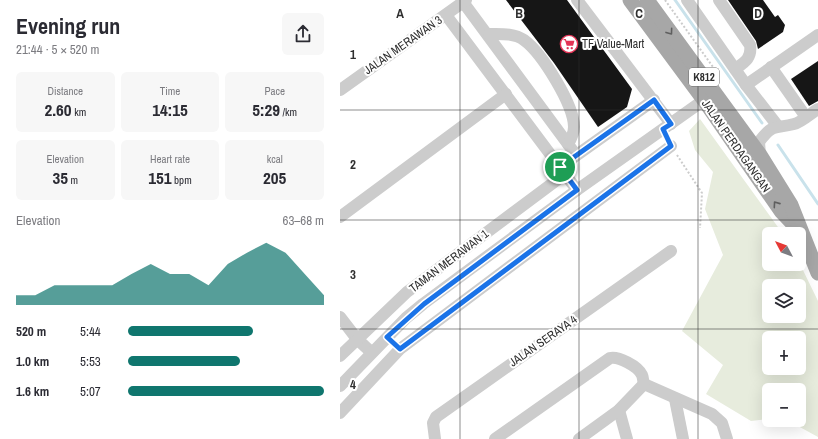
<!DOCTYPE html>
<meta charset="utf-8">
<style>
body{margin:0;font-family:"Archivo Narrow",sans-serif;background:#f7f7f7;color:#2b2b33;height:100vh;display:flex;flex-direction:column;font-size:15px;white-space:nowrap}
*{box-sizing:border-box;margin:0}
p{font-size:13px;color:#7c7c81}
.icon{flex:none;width:22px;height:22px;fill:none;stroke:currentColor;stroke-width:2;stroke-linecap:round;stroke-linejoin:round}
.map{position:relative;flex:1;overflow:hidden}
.sheet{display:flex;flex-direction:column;background:#fff;width:340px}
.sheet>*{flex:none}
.needle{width:26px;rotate:311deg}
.fabs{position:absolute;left:422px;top:227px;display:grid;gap:8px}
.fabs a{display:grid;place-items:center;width:44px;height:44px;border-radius:6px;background:#fff;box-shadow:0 4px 16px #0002;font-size:20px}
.pin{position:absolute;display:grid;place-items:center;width:34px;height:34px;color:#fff;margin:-17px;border:2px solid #fff;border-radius:50%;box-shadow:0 1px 4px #0007}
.round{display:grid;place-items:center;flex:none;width:42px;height:42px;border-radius:6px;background:#f7f7f7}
.headline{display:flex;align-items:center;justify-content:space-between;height:68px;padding:0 16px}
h1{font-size:22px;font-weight:700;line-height:30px}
.figures{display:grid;grid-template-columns:repeat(3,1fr);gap:6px;height:68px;padding:4px 16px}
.figures div{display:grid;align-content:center;border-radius:6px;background:#f7f7f7;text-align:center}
.figures b{font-size:17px;font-weight:700}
.figures small{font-size:11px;font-weight:400}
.figures p{font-size:11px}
.chart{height:112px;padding:8px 16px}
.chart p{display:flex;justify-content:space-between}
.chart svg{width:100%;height:72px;margin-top:4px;fill:#0f766e;opacity:.7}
ul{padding:0 16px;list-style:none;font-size:13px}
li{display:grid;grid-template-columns:64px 48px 1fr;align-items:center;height:30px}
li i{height:10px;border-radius:5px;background:#0f766e}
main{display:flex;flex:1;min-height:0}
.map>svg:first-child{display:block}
.green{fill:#e7ecdd;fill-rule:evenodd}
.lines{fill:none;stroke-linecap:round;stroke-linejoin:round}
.stream{stroke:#c9e2eb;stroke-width:3}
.building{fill:#161616}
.path{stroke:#ccc;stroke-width:2;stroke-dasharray:2 2;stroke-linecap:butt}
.minor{stroke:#ccc;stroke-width:12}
.major{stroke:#a7a7a7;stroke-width:15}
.oneway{stroke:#5f5f5f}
.route-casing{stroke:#fff;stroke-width:8}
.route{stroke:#1a73e8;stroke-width:5}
.grid{fill:none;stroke:#2f2f2f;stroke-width:1;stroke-opacity:0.55}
.labels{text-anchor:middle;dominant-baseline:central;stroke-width:4;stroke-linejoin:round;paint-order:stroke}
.shield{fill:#fff;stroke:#6d6d6d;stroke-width:1}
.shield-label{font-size:11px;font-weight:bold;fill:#2f2f2f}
.poi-label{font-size:12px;fill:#2f2f2f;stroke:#fff;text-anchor:start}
.street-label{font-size:12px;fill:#2f2f2f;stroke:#fff}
.grid-label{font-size:13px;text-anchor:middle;font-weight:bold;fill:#2f2f2f;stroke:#fff;stroke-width:4;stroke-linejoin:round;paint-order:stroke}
</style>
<main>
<section class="sheet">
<div class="headline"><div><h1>Evening run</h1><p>21:44 · 5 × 520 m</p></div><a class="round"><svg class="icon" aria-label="share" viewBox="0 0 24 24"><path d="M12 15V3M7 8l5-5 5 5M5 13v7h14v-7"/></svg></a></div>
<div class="figures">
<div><p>Distance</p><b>2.60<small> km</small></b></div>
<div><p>Time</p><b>14:15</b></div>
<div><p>Pace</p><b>5:29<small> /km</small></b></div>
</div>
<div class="figures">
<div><p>Elevation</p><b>35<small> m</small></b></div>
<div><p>Heart rate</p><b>151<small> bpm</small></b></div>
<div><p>kcal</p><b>205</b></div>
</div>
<div class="chart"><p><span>Elevation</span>63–68 m</p>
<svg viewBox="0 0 160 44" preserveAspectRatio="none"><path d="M0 44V38L10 38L20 32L30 32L40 32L50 32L60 25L70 19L80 25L90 25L100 32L110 19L120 12L130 6L140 12L150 25L160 38V44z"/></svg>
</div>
<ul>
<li><b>520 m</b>5:44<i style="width:64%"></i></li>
<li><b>1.0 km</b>5:53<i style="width:57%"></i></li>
<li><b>1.6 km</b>5:07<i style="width:100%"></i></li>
</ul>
</section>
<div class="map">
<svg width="478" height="439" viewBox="0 0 478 439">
<rect width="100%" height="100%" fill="#fff"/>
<path class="green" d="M 360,119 L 443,234 L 429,234 L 429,264 L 459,264 L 459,262 L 478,301 L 478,437 L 447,420 L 459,420 L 459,390 L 429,390 L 429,419 L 411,421 L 366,394 L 383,365 L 342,331 L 383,255 L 365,209 L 373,172 L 355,150 L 349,131 ZM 429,286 L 459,286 L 459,316 L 429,316 ZM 429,338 L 459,338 L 459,368 L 429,368 Z"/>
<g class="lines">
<g class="stream">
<polyline points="335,0 422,123"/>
<polyline points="438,145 478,204"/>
</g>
</g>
<g class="building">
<polygon points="166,0 227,0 292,89 287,107 258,127 214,63"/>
<polygon points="388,0 423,0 435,17 438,15 445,25 443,32 418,49 416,41"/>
<polygon points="478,61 478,101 469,106 451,79"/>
</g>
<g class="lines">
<g class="path">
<polyline points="325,0 378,74"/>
<polyline points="337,155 362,193 360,228"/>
</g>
<g class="minor">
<polyline points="237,0 331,124"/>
<polyline points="347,0 406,85 437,125"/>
<path d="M 379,0 L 410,45 C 412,58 405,62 395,69"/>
<polyline points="123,2 236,155"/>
<polyline points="106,15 237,190"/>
<path d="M 149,34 C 161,34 174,33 184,40 C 202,53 234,105 234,127 C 234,134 231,139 228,144"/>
<polyline points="431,67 466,117"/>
<polyline points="406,85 478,35"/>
<polyline points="0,90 126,0"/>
<path d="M 420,155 L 419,142 C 433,123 435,129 454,124 C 462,122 471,113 478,109"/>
<polyline points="220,167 314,100"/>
<polyline points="0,217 166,94"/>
<polyline points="0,317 17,339 31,352"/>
<polyline points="0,356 67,292 225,174"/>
<polyline points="304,384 372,414 382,423 387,439"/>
<polyline points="0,386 66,318 83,304 237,190 364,100"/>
<polyline points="335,399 343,439"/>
<polyline points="279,410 287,439"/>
<polyline points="0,413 60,349 331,146"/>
<polyline points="95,439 93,423 96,417 331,251"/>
<path d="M 155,439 L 270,358 C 278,356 298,366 302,375 C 303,377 303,381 304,384"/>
<polyline points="239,439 279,410 304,384"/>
</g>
<g class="major">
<polyline points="290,0 364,100 441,211 457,228"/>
<polyline points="307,0 420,155 451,205 478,273"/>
</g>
</g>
<defs><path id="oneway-chevron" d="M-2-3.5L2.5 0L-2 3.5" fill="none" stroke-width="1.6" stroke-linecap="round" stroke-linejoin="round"/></defs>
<g class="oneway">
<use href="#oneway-chevron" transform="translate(330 32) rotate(54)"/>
<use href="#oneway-chevron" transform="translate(436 204) rotate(-125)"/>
</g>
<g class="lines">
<defs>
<polygon id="route" points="314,100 331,124 323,129 331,146 60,349 47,337 84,304 237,190 220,167"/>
</defs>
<use href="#route" class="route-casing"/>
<use href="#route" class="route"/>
</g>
<path class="grid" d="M 120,0 L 120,439M 239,0 L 239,439M 358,0 L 358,439M 0,110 L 478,110M 0,220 L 478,220M 0,329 L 478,329"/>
<defs>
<symbol id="supermarket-ring" viewBox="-11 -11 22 22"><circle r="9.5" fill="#fff" stroke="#e33355" stroke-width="1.5"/><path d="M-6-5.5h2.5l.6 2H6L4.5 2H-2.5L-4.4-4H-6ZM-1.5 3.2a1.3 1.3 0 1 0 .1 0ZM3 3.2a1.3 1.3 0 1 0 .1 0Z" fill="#e33355"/></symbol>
</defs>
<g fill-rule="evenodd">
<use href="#supermarket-ring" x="219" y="34" width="20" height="20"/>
</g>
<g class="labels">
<rect class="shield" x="349" y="68" width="30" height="18" rx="3"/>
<g class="shield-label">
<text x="364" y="77">K812</text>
</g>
<g class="poi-label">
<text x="242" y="44">TF Value-Mart</text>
</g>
<g class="street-label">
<text transform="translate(63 45) rotate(-35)">JALAN MERAWAN 3</text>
<text transform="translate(396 146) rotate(55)">JALAN PERDAGANGAN</text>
<text transform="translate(109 261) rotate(-37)">TAMAN MERAWAN 1</text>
<text transform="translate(203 341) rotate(-35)">JALAN SERAYA 4</text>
</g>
</g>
<g class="grid-label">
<text x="60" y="18">A</text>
<text x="179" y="18">B</text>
<text x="299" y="18">C</text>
<text x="418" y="18">D</text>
<text x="13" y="59">1</text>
<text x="13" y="169">2</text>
<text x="13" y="279">3</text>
<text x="13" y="389">4</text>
</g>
</svg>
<div class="fabs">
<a><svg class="needle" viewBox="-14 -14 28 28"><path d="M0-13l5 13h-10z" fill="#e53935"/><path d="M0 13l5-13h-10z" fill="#7c7c81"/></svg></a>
<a><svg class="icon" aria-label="layers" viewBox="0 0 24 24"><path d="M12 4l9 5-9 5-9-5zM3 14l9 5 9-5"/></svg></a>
<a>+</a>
<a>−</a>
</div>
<div class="pin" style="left:220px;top:167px;background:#1e9e55"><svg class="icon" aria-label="arrive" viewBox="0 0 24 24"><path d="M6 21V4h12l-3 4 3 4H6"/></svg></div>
</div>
</main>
